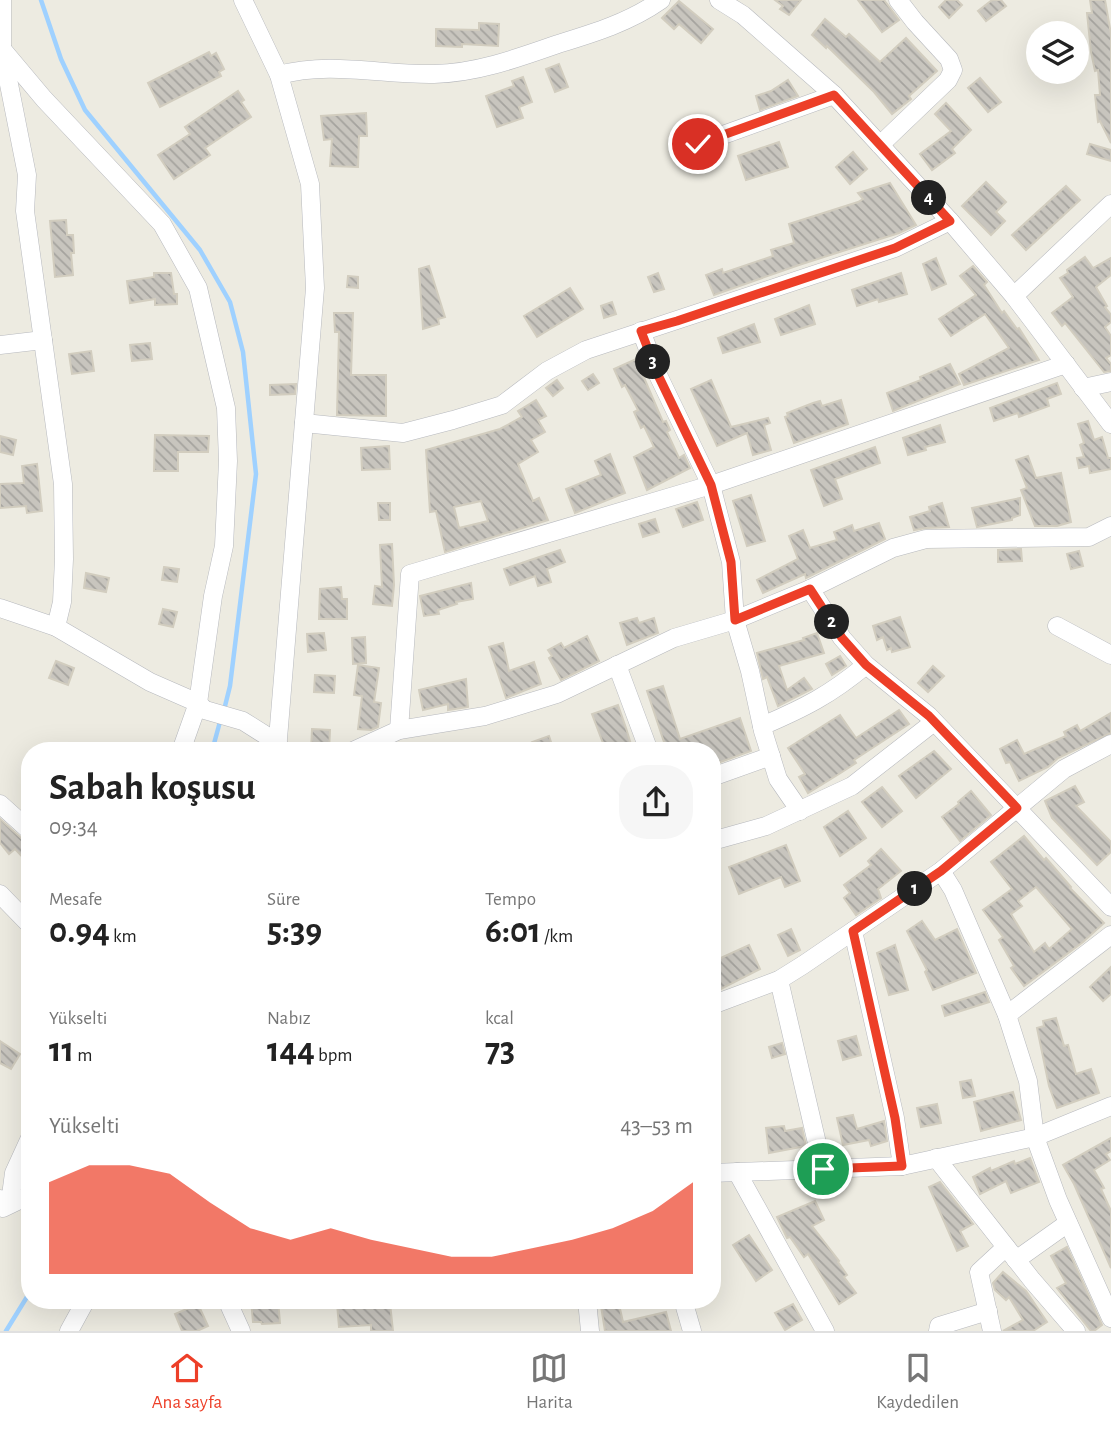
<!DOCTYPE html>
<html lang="tr">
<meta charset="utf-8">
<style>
body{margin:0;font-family:"Alegreya Sans",sans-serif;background:#f6f6f6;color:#222;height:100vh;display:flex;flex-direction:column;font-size:26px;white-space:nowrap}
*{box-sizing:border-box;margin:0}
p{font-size:23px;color:#767676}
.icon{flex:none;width:38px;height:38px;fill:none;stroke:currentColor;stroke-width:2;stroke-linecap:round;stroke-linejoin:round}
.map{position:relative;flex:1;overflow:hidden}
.panel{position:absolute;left:21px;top:742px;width:700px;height:567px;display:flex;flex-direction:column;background:#fff;border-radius:28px;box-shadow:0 7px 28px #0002}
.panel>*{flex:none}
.controls{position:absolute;left:1026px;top:21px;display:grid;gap:14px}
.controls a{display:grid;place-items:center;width:63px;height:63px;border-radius:50%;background:#fff;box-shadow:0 7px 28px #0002;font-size:35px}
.pin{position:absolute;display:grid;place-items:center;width:60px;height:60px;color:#fff;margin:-30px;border:4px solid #fff;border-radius:50%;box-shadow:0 2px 7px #0007}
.km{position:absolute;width:35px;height:35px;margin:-18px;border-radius:50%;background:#222;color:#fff;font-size:19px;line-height:35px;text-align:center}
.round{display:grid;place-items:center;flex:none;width:74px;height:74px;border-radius:28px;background:#f6f6f6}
.headline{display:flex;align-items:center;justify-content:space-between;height:119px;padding:0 28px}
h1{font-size:38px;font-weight:600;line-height:52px}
.figures{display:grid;grid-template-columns:repeat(3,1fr);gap:10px;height:119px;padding:7px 28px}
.figures div{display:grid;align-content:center}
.figures b{font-size:35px;font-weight:600}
.figures small{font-size:19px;font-weight:400}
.figures p{font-size:19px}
.chart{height:196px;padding:14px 28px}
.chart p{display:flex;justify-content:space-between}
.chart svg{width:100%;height:126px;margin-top:7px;fill:#ed3f28;opacity:.7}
.dock{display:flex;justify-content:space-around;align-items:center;height:98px;border-top:2px solid #e0e0e0;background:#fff;font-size:19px;color:#767676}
.dock a{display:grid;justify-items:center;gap:4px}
.dock .selected{color:#ed3f28}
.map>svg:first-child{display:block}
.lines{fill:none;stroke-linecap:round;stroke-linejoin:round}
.stream{stroke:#9fd1ff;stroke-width:4.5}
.building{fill:url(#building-back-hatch);stroke:#d2cdbf;stroke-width:2;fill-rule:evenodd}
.minor-casing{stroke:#b7b9be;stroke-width:19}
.minor{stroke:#fff;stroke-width:18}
.route-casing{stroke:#fff;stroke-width:14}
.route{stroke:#ed3f28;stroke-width:9}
</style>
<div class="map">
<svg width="1111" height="1331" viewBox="0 0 1111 1331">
<defs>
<pattern id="building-back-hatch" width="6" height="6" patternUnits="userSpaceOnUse" patternTransform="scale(1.75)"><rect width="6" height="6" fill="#c8c5be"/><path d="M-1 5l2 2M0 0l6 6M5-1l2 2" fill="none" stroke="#a5a39e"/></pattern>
</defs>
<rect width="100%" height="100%" fill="#edebe1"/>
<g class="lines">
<g class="stream">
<polyline points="41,0 61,59 85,110 200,250 230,302 243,352 256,474 230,686 224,710"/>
<polyline points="212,751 221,718"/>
<polyline points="6,1331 30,1292"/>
</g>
</g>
<g class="building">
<polygon points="775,0 801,0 789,15 780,9 783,6"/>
<polygon points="858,0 884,0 899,20 882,32"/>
<polygon points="946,0 957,0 962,5 949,18 939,7"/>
<polygon points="992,0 1001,0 1006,6 986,21 978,11"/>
<polygon points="1090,0 1105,0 1111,34 1111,143 1100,121 1098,122 1095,95 1100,95 1098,70 1095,71 1091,52 1087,13 1092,13"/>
<polygon points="679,1 713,29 701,43 679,24 674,29 662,18"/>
<polygon points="825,19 846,37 849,34 880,62 906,38 937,71 909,96 911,99 892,114 874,92 827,46 826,48 812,35"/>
<polygon points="479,23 499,24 498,46 462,44 462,47 436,46 436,29 479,30"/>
<polygon points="209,52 211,56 216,53 224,69 219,72 221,76 160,107 148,83"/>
<polygon points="559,64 568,87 555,92 546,69"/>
<polygon points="523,77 532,102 519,107 523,118 497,127 486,96 514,86 512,81"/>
<polygon points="980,78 1001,102 988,112 968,88"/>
<polygon points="788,80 798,96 760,110 756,96 771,91"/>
<polygon points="238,91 244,100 241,102 251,117 205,148 210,155 174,179 158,155 190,134 185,127"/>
<polygon points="946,103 971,130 952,149 955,153 932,170 920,154 951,131 935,114"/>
<polygon points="366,113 367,136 359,136 358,167 330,166 332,139 324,140 321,116"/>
<polygon points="779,142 788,167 746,180 738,156"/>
<polygon points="1090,144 1111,150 1111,161 1087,154"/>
<polygon points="853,152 867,169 850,184 836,167"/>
<polygon points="986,182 1006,202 996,212 1005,221 991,235 962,206"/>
<polygon points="890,183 916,225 899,233 799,265 714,295 706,275 722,269 723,273 773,256 771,250 794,243 789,224 858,202 863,199 858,193"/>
<polygon points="1066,186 1080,200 1026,250 1012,235"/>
<polygon points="66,220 67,235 73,235 74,253 71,253 73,275 55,277 50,221"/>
<polygon points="1085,257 1093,268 1111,258 1111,275 1096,287 1107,306 1105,307 1111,315 1111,322 1105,327 1111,336 1111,355 1106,358 1111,364 1111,371 1104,372 1065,323 1062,326 1052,313 1073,297 1060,278 1068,273 1067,270"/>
<polygon points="936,258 946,284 932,290 923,264"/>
<polygon points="429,266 445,317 438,319 439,324 423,329 419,269"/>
<polygon points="973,266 987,282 984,285 1002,313 1004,311 1017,329 1019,328 1039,360 964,385 959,374 1009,348 985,314 951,336 939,319 976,295 960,276"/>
<polygon points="154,273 171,273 174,294 177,294 177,304 155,305 155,299 130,303 127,281 154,277"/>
<polygon points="658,273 664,289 654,292 648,277"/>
<polygon points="901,273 907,294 879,302 878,299 857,306 852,290"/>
<polygon points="348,276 358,277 358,288 347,287"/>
<polygon points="570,288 583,309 537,337 524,316"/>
<polygon points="612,302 616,314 604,318 601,306"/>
<polygon points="809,305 815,324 781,335 775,319"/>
<polygon points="334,313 353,313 351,375 386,375 386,416 337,415 339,332 335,332"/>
<polygon points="754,324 760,342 723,353 718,338"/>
<polygon points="150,343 152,359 132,361 130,345"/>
<polygon points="91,351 94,371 72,374 69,354"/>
<polygon points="636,359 663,422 666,421 670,430 667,432 679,458 684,455 690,468 647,490 634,457 654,447 644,426 641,428 634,412 638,410 625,385 622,387 614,369"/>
<polygon points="950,364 960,384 893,411 887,393 921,380 920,377"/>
<polygon points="593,374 599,383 588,390 582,381"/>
<polygon points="557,380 563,388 553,396 546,388"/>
<polygon points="711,380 731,427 768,418 770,423 764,425 771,450 753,455 747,433 717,446 691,389"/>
<polygon points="1057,383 1061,394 1047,399 1049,406 1019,417 1018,413 994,421 990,408"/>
<polygon points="296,384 295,394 270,395 270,385"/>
<path d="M 536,400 L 546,416 L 538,420 L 545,432 L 531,440 L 538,452 L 518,464 L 533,501 L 539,498 L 548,520 L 445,552 L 436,511 L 430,512 L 426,450 L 500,429 L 522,417 L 518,411 ZM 481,501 L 488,521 L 459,528 L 454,507 Z"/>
<polygon points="841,400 848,424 794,443 785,417 788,416 787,413 813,403 820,401 822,406"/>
<polygon points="1088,421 1094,440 1102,437 1108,458 1111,458 1111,469 1090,473 1089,466 1079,468 1077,458 1084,457 1080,445 1084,443 1078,424"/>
<polygon points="940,425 945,442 925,447 926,450 908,455 903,438"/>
<polygon points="155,435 209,436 208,452 178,452 178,471 154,471"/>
<polygon points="0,436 16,440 13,455 0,452"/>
<polygon points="389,446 390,469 362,470 361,448"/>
<polygon points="875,447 880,463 835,479 842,499 824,506 811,470"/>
<polygon points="610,454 625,493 575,513 566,489 601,475 595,461"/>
<polygon points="1028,456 1036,478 1061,473 1071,522 1057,526 1035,526 1021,490 1027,488 1016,460"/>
<polygon points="37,464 42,511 27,513 26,506 0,508 0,484 24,483 22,466"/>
<polygon points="751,495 765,541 747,546 733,501"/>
<polygon points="1020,498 1020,515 1012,518 1012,520 977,527 972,508"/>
<polygon points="697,502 703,520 683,527 676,509"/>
<polygon points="378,503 390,503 390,520 379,520"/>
<polygon points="942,503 949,527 926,528 914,530 910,517 930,511 929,507"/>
<polygon points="655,519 659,532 643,537 639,524"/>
<polygon points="879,523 885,539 806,578 805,574 763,593 757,580 798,559 789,536 803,530 810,548 837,540 834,532 852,525 854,531"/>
<polygon points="392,544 394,585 392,606 373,604 375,586 382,587 380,545"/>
<polygon points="1021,549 1022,561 998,562 998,550"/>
<polygon points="560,550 565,562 547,569 551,582 538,586 535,576 510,585 504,569"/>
<polygon points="1079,551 1083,566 1071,569 1067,554"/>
<polygon points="164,567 179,569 177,582 162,580"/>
<polygon points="86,573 109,578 106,592 84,588"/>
<polygon points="471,583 473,599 456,602 457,604 438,610 439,614 424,616 420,596"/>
<polygon points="341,587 342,599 347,599 347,619 319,619 320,589"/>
<polygon points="163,609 177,612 173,627 159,624"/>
<polygon points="900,617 910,647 892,652 891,648 887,650 883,637 877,640 873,626"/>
<polygon points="637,618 639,623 654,618 658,633 627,645 620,623"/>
<polygon points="324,633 326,650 308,652 307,634"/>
<polygon points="817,633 824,653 779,666 787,690 804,678 812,689 778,706 767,677 763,679 757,653 804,640 803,638"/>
<polygon points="587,636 599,661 561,680 549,658 552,656 548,650 561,643 564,648"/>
<polygon points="365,637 366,663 353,664 352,638"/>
<polygon points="503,643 509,671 534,662 541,684 506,698 489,647"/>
<polygon points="840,656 846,666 832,675 826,664"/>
<polygon points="56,661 74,668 68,685 49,678"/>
<polygon points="358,665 379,668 374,702 381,703 378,727 371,730 358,729 362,696 354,695"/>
<polygon points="933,666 944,676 928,692 918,683"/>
<polygon points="315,675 335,676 334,693 314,692"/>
<polygon points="466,679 468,707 448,710 448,704 423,710 419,690"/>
<polygon points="663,686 680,739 740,718 751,751 712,765 712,751 667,751 647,691"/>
<polygon points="618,705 626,728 633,751 606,751 592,714"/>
<polygon points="899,710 909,724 854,760 856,763 839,774 808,793 799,777 805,774 788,748 840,715 856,738"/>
<polygon points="1111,713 1111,733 1058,758 1048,767 1019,781 1010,762 1006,763 1000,749 1017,740 1024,754 1066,736 1064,732 1077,725 1080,731"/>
<polygon points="312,729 330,730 329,751 311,751"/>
<polygon points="549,736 554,751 535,751 532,742"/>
<polygon points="934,751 951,769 916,798 899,776"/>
<polygon points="1075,786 1084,802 1076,806 1111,842 1111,852 1097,865 1052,818 1045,801"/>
<polygon points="882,787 902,811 882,827 862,802"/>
<polygon points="971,791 991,815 960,841 942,817 959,804 958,802"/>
<polygon points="848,811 866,838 840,856 824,827"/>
<polygon points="0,819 22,839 30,842 30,865 15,849 9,854 0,843"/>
<path d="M 1024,836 L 1044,860 L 1046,858 L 1071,887 L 1070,888 L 1104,923 L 1083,942 L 1024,986 L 1011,968 L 1014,966 L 999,940 L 1003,937 L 983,910 L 1012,889 L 991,862 ZM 1036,887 L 1072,929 L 1049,949 L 1045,943 L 1034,952 L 1011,914 L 1022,906 L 1018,901 Z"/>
<polygon points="786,845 800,881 785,887 781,877 739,894 729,867"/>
<polygon points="881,849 901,871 878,889 881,898 856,915 844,898 850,893 844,885 871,865 868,861"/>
<polygon points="922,921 935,940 957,929 976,973 933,990 925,972 927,970 907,931"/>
<polygon points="791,929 800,950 788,956 778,935"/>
<polygon points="749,945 760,969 717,991 712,983 712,962"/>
<polygon points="895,945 908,990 889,995 877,953"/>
<polygon points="1111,967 1111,994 1103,1001 1090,987"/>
<polygon points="985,992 989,1002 945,1016 942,1006"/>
<polygon points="1056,1018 1064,1046 1068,1045 1076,1074 1091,1069 1099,1093 1057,1108 1049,1086 1037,1028 1044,1026 1043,1021"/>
<polygon points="856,1036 861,1055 843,1060 838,1041"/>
<polygon points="0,1041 20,1054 11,1069 0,1063"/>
<polygon points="782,1043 785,1054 772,1058 769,1047"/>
<polygon points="971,1080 975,1096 963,1098 960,1082"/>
<polygon points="1013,1092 1021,1120 981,1131 974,1102"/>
<polygon points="937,1104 941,1123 921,1127 917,1108"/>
<polygon points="853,1115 857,1129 884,1121 887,1141 871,1146 869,1140 843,1145 837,1118"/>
<polygon points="784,1126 785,1131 802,1128 806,1146 769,1153 766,1128"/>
<polygon points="1111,1138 1111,1151 1106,1154 1110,1160 1094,1170 1104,1188 1101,1189 1111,1211 1111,1268 1074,1184 1063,1165"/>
<polygon points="1030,1158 1039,1182 1011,1193 1006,1181 980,1194 973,1177 990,1168 991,1171 1014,1161 1015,1164"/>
<polygon points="940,1182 973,1224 960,1231 968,1246 957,1251 929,1187"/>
<polygon points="815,1201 824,1220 812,1226 839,1261 838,1262 847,1275 844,1277 856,1293 839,1304 808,1254 804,1257 790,1237 787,1238 777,1217"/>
<polygon points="749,1235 772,1270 756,1281 733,1245"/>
<polygon points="1067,1247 1102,1325 1094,1331 1091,1331 1057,1288 1066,1283 1051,1256"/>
<polygon points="1003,1272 1026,1291 1047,1322 1033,1331 1003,1331 1023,1320 1009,1297 1006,1300 995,1290 993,1283"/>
<polygon points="251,1300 278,1300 280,1323 262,1324 261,1322 253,1322"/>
<polygon points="600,1300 618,1300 623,1322 666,1312 671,1331 605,1331"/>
<polygon points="358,1302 358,1306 390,1303 393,1331 371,1331 371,1325 339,1327 337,1303"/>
<polygon points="198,1304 208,1326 197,1331 182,1331 175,1314"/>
<polygon points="793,1304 802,1320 785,1330 775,1313"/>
</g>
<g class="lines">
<defs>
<g id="minor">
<polyline points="2,0 2,49 27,175 25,211 63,484 64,559 62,602 56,627"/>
<polyline points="243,0 279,75 310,184 315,288 277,751"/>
<polyline points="719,0 743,15 834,95 950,221 1014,296 1111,424"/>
<polyline points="2,49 44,99 162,224 198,288 226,408 228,461 224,546 213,596 198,703 181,751"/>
<path d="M 279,75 C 331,61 381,75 434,74 C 477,73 518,58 558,44 C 594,33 630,22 661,0"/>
<polyline points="698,144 834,95"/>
<polyline points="880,145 948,80 953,70 949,59 915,22 898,0"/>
<polyline points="1014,296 1111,204"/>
<polyline points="641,331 658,375 711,485 731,562 735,620 750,671 763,731 778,779 800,811"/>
<polyline points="0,345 43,340"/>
<polyline points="1083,388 1111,382"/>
<polyline points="304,423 403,433 453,420 502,405 547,371 586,350 895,248 950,221"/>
<polyline points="810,589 842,638 866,665 929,716 1111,907"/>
<polyline points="0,608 56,627 150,682 198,703 205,710 243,721 278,743"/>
<polyline points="1057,626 1111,655"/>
<polyline points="617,665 649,751"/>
<path d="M 762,726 C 804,708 830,695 866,665"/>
<polyline points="399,730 410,574 711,485 1066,364"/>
<polyline points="353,751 399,730 485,716 557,694 674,638 735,620 810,589 893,548 926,539 1089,537 1111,526"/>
<polyline points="712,777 771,756"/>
<polyline points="0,804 30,831"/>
<polyline points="712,841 766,826 852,786 934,722"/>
<polyline points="941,871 953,890 1007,1015 1028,1081 1035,1137 1058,1200 1111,1318"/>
<polyline points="0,894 30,925"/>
<polyline points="853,931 895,1118 902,1166"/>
<polyline points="779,980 823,1169"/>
<polyline points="712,1005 779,980 803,965 941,871 1064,769 1111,744"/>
<polyline points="1007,1015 1111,935"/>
<polyline points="936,1158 1032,1280 1076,1331"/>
<polyline points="737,1172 825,1331"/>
<polyline points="712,1173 902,1166 1035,1137 1111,1106"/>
<polyline points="0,1199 10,1203 14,1173 30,1138"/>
<polyline points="3,1208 30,1195"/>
<polyline points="1016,1260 1068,1223"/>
<polyline points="227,1300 241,1331"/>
<polyline points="587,1300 590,1331"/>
<polyline points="683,1300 692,1331"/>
<polyline points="69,1331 86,1300"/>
<polyline points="938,1331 939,1326 988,1311"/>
<polyline points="992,1331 979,1272 1006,1247"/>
</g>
</defs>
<use href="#minor" class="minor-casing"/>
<use href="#minor" class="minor"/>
</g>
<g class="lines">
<defs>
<polyline id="route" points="698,144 834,95 950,221 895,248 677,321 641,331 658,375 711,485 731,562 735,620 810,589 842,638 866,665 929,716 1017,808 941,871 853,931 895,1118 902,1166 823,1169"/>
</defs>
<use href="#route" class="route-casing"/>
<use href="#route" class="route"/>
</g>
</svg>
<div class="controls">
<a><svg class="icon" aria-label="layers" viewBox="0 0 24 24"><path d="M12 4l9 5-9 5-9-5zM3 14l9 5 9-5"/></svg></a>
</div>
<div class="pin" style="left:823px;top:1169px;background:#1e9e55"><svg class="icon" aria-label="arrive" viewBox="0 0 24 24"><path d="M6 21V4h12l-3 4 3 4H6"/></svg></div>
<div class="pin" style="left:698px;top:144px;background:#d93025"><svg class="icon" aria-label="check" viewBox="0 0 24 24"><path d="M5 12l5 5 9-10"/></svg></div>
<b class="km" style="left:915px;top:889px">1</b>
<b class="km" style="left:832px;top:622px">2</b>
<b class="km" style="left:653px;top:362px">3</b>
<b class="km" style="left:929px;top:198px">4</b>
<section class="panel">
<div class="headline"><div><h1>Sabah koşusu</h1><p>09:34</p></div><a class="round"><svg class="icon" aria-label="share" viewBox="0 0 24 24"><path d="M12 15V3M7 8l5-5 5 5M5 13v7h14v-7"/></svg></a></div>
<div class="figures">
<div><p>Mesafe</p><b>0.94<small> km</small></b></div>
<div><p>Süre</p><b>5:39</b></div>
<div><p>Tempo</p><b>6:01<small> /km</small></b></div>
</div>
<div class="figures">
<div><p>Yükselti</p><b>11<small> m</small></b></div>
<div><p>Nabız</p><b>144<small> bpm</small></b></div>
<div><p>kcal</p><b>73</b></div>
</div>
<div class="chart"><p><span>Yükselti</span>43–53 m</p>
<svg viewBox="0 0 160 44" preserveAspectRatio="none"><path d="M0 44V12L10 6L20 6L30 9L40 19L50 28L60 32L70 28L80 32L90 35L100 38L110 38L120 35L130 32L140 28L150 22L160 12V44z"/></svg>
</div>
</section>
</div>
<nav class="dock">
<a class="selected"><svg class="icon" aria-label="home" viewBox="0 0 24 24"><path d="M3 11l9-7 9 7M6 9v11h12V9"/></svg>Ana sayfa</a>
<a><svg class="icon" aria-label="map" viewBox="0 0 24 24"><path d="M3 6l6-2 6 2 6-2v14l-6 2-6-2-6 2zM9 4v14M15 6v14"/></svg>Harita</a>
<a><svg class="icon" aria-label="saved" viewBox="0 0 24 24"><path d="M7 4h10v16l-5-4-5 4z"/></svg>Kaydedilen</a>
</nav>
